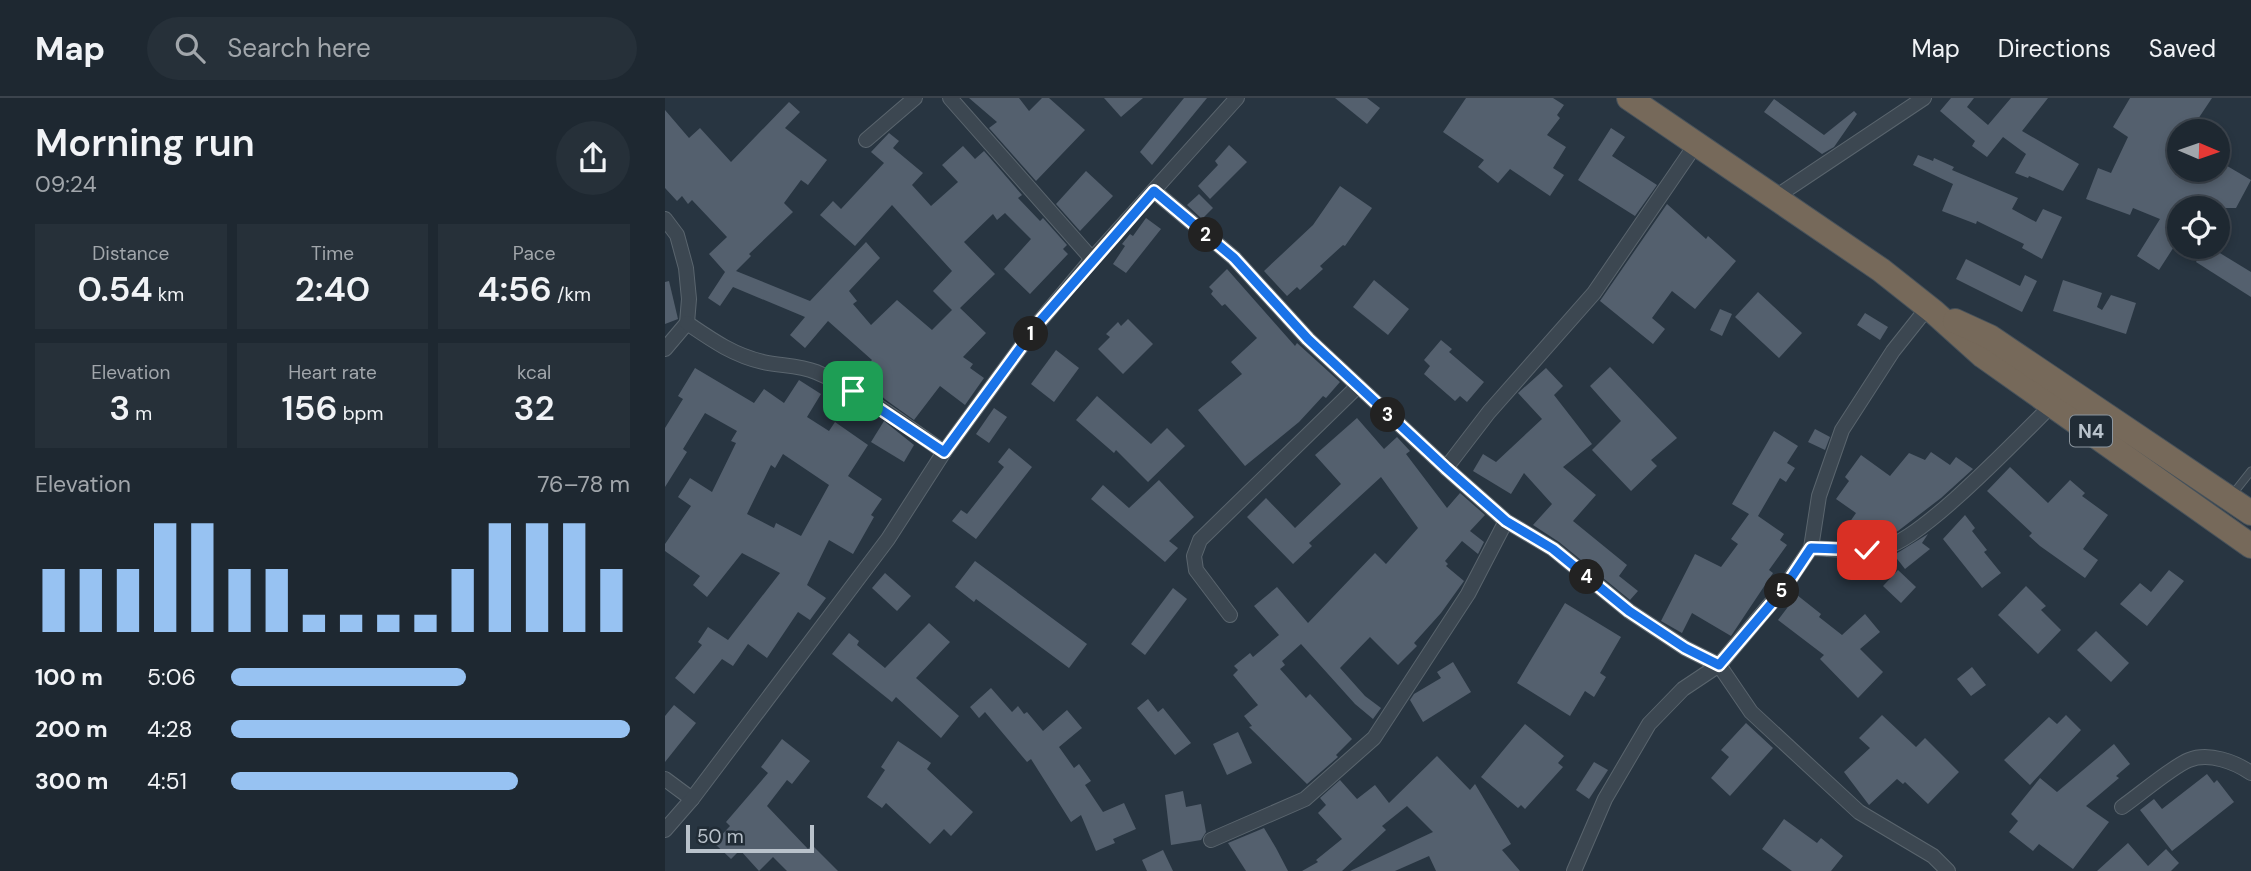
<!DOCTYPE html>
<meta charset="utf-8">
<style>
body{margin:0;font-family:"DM Sans",sans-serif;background:#263039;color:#f1f3f6;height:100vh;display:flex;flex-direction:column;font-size:26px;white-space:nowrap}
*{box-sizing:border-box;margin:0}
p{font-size:23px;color:#a1a6ab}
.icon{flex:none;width:38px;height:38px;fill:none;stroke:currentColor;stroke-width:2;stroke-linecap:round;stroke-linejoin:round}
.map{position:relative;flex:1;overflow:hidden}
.sheet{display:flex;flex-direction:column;background:#1e2831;width:665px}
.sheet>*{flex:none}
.needle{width:46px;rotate:92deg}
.tools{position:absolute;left:1502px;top:21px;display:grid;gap:14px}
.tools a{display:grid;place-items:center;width:63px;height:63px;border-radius:50%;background:#1e2831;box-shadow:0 4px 10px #0003,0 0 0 2px #3c444d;font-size:35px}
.scale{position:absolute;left:21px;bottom:18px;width:128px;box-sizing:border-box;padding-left:7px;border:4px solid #b9c2cb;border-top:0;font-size:19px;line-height:24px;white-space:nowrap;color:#b9c2cb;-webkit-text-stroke:5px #212c36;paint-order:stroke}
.pin{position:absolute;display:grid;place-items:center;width:60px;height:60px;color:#fff;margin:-30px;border-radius:14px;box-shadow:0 4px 10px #0006}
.km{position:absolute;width:35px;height:35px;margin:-18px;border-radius:50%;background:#222;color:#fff;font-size:19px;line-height:35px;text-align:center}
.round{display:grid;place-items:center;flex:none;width:74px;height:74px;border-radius:37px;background:#263039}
.head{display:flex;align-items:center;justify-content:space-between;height:119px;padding:0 35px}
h1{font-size:38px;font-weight:600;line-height:52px}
.metrics{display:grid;grid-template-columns:repeat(3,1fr);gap:10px;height:119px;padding:7px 35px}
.metrics div{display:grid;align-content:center;border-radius:0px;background:#263039;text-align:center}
.metrics b{font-size:35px;font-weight:600}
.metrics small{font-size:19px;font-weight:400}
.metrics p{font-size:19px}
.chart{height:196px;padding:14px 35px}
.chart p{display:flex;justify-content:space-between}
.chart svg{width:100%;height:126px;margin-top:7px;stroke:#97c2f2;stroke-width:6}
ul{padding:0 35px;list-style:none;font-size:23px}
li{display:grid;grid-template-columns:112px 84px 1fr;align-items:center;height:52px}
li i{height:18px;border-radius:9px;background:#97c2f2}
header{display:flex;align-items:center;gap:42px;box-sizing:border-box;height:98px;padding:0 35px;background:#1e2831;border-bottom:2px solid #3c444d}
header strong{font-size:33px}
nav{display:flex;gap:38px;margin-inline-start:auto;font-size:24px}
.search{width:490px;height:63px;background:#263039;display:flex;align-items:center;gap:18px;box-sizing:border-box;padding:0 24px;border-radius:38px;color:#a1a6ab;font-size:26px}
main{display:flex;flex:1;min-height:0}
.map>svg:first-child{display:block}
.building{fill:#54606e;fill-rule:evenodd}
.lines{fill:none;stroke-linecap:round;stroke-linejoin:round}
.lane-casing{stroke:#5a656e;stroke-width:9}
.street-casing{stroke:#5a656e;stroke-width:16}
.highway-casing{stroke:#47525b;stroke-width:26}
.lane{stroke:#3c4751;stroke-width:7}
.street{stroke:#3c4751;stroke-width:14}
.highway{stroke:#76695a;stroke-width:24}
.route-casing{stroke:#fff;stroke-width:14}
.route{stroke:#1a73e8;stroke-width:9}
.labels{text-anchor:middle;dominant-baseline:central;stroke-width:5;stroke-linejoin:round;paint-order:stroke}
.shield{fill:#212c36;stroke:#8b959e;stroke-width:2}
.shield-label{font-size:19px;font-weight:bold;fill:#b9c2cb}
</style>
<header>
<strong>Map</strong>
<div class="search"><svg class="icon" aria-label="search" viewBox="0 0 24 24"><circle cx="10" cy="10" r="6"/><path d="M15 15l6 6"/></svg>Search here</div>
<nav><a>Map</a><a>Directions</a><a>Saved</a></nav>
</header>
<main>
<section class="sheet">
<div class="head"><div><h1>Morning run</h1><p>09:24</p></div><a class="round"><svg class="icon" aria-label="share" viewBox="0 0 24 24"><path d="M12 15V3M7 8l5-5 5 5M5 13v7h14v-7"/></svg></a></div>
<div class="metrics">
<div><p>Distance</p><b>0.54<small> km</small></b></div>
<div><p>Time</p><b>2:40</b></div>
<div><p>Pace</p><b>4:56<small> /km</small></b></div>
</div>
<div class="metrics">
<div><p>Elevation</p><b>3<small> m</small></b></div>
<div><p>Heart rate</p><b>156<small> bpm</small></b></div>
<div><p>kcal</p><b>32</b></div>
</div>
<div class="chart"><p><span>Elevation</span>76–78 m</p>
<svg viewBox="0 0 160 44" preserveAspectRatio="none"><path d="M5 44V22M15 44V22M25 44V22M35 44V6M45 44V6M55 44V22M65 44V22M75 44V38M85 44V38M95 44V38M105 44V38M115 44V22M125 44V6M135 44V6M145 44V6M155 44V22"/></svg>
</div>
<ul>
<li><b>100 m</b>5:06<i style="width:59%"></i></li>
<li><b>200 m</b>4:28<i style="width:100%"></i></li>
<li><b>300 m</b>4:51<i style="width:72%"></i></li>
</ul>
</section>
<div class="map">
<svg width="1586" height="773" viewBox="0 0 1586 773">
<rect width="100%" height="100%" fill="#283541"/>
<g class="building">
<polygon points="304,0 354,0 364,13 377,0 384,0 420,32 371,83 324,30 332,24"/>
<polygon points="439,0 478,0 456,19"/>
<polygon points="519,0 542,0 487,67 475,54"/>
<polygon points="670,0 702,0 715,10 702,26"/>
<polygon points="801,0 888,0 899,7 892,17 895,20 882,37 901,49 888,70 899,77 885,98 845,71 833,85 813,69 819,62 778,34"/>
<polygon points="1286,0 1309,0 1302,9 1323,27 1346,0 1383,0 1357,33 1414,66 1398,93 1364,78 1363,80 1350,75 1361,56 1338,39 1322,59 1307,48 1310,43 1275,13"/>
<polygon points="1465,0 1547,0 1525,33 1514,33 1514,72 1552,72 1552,62 1586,82 1571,110 1514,110 1514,141 1494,172 1472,158 1495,121 1468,110 1465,117 1421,101 1433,70 1446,75 1463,39 1448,29"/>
<polygon points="1109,1 1159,37 1189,13 1192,16 1169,49 1157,56 1099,14"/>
<polygon points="124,4 135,14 120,30 162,62 143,87 136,82 119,105 128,114 84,156 86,158 71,173 145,203 201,144 215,160 184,193 192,203 188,206 206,227 232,202 267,232 287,212 268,193 287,173 227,107 190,148 155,117 168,103 176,111 219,65 206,54 224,35 234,43 228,50 258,75 247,87 266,108 293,84 277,67 298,48 310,61 319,53 357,97 353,100 375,123 378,120 402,147 398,151 403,156 365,196 339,171 366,141 340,115 332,122 328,116 299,144 330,176 295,210 321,235 298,259 308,266 305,270 319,280 300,307 275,288 249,322 221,302 193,277 207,262 163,223 140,250 125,237 140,219 68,189 55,208 43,200 60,174 44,156 62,139 27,102 23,106 17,98 12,103 0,90 0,12 24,40 35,30 66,64"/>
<polygon points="946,30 960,39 947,58 992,87 970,118 913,82"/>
<polygon points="564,47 582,64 545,101 533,88 553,67 550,63"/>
<polygon points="1253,57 1268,63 1269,60 1289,69 1287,72 1353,100 1347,111 1371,124 1378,111 1397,119 1377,161 1357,150 1359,146 1312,123 1311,126 1277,113 1288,86 1248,67"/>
<polygon points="421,73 448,98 415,133 391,106"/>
<polygon points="675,88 707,110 680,148 678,147 655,168 658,171 635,192 632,189 622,198 599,173 648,127"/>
<polygon points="534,96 548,110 537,121 522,107"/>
<polygon points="1002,106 1041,141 1043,138 1071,163 1030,211 1007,193 987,220 1000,231 988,246 935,203"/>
<polygon points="481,120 496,131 461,175 448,166 460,148 457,146 465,136 468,138"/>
<polygon points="1540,149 1545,149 1586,174 1586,199 1531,164"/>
<polygon points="1301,161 1355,188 1360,177 1372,183 1357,214 1291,181"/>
<polygon points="562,171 630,248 632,245 675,284 661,300 658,298 634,324 580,368 533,312 577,276 566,264 592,240 560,206 557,208 546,196 548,193 544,189"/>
<polygon points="709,182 744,211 723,237 688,209"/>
<polygon points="1398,182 1437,195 1432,209 1437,212 1446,197 1471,205 1461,236 1388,213"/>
<polygon points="4,183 13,221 0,226 0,184"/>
<polygon points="1093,194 1137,235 1114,260 1070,219"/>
<polygon points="1055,211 1067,216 1057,238 1045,232"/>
<polygon points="1200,215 1223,229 1215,242 1192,227"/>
<polygon points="463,221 488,246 458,276 433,251 445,239 441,236 453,224 456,228"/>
<polygon points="776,242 787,251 784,254 819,284 802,304 795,298 790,303 759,276 765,268 759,262"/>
<polygon points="391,252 414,270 389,304 366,286"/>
<polygon points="945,269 1012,340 986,362 992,368 966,393 927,352 956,323 925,288"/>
<path d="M 30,270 L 89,305 L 99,291 L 119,305 L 134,282 L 156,296 L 142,319 L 164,333 L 170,324 L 203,347 L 183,378 L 217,401 L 206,417 L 209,419 L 188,456 L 164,442 L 142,487 L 161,500 L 145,522 L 133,514 L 102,560 L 83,546 L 68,568 L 57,561 L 29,596 L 10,580 L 37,547 L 33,544 L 43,529 L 63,542 L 115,475 L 77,455 L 42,499 L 28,487 L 35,478 L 0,453 L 0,446 L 26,408 L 13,399 L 25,380 L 47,394 L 71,345 L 66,343 L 72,333 L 40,315 L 18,351 L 22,354 L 0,389 L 0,330 L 18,301 L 13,298 ZM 118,356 L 164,387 L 136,438 L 111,425 L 109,430 L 82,416 L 106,367 L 110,370 Z"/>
<polygon points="881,270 898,288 889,297 927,346 898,369 931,397 908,423 962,467 954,478 973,493 965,502 894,444 868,427 887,406 859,375 846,396 808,373 818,356 831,364 877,321 853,295"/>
<polygon points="432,298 486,346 502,330 520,348 483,384 451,352 449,355 411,322"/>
<polygon points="329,310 342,319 324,345 311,336"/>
<polygon points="692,320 719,351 732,339 745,353 741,356 782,410 795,395 820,417 805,433 819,444 813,456 797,443 780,463 783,466 781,468 799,483 776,515 749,545 752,548 733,567 705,539 675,570 700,598 716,610 708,621 690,606 636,546 617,563 620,567 615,571 641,600 645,596 687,641 671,657 673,659 642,686 584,629 587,628 579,618 593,607 568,577 573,572 569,568 585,555 588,559 614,537 589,508 612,489 643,525 710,455 721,466 753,430 716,379 644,445 647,448 628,466 582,419 601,400 630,430 676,386 650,357"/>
<polygon points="219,323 249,347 239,364 206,344"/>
<polygon points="1150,331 1165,339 1160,352 1143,344"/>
<polygon points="1109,333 1133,348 1122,365 1130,370 1121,384 1115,380 1093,418 1119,436 1115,442 1122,447 1104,472 1108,475 1066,538 1027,515 1017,535 996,523 1030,456 1056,469 1073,446 1066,441 1084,416 1067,406"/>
<polygon points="344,350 367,369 311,441 287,423 296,412 302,416 339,369 333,364"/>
<polygon points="1266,354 1285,367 1291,359 1308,371 1276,400 1233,433 1220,439 1206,426 1194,442 1180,431 1191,415 1171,401 1184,383 1180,379 1196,357 1225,378 1244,355 1260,362"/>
<polygon points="1345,369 1383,405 1405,382 1420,395 1417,398 1443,417 1418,451 1433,462 1420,480 1375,448 1364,438 1367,435 1322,393"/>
<polygon points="494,382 529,419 504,443 513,450 500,464 426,401 438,387 464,410"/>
<polygon points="1300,417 1310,430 1307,433 1322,452 1319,454 1336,475 1317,490 1278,441"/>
<polygon points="1263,436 1257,445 1265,451 1240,471 1229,457"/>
<polygon points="310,463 422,546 404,570 311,501 309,504 290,489"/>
<polygon points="1233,472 1251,489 1236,505 1218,488"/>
<polygon points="1504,472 1519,483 1482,528 1455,506 1475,485 1486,494"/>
<polygon points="220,475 246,498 232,513 207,490"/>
<polygon points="1361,488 1381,508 1376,512 1396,532 1373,556 1333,517"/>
<polygon points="508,490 522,501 480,557 466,546"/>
<polygon points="1132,497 1156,516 1154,519 1177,537 1200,516 1215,534 1195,551 1218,574 1193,600 1155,561 1159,557 1113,522"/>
<polygon points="900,505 956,539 935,575 941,579 929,599 920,593 905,618 852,585"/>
<polygon points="264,525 285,544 251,580 294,618 276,640 231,599 227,604 167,556 184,535 194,543 192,547 220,570"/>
<polygon points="1431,533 1464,565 1446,584 1412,552"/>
<polygon points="788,564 806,594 758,624 745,602 749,596 776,580 772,574"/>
<polygon points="1307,569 1321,587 1306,598 1292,581"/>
<polygon points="326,590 347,614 353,608 359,616 362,614 378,633 402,612 417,630 394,649 409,670 414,666 426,683 420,687 438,714 459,705 471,731 448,741 450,745 431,753 416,717 406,724 366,661 362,664 320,614 314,620 305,609"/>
<polygon points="483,601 493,614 498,610 526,645 510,657 472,610"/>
<polygon points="9,607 31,625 0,664 0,618"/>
<polygon points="1217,617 1251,649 1260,640 1294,674 1263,706 1240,684 1238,686 1232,681 1204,707 1179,674 1205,650 1194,640"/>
<polygon points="1401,617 1416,632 1365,687 1339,662 1384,619 1392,626"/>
<polygon points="1081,625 1108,650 1065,698 1046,680 1064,659 1056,652"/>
<polygon points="860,626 899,658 893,665 898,669 860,711 856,707 853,710 816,679"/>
<polygon points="573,634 587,665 562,677 548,646"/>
<polygon points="117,641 145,663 127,686 122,682 102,708 143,751 147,747 173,773 122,773 108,759 94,773 75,752 66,761 49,745 65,728 61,724 103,675 96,669"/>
<polygon points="233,643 266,665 262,671 308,714 286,738 279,731 265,746 221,705 217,710 202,699 220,672 216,669"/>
<polygon points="1449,646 1465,666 1451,678 1454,680 1421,708 1444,724 1408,771 1374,746 1368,753 1344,734 1353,723 1346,716 1375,680 1392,694"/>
<polygon points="772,658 805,692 810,686 846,746 837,752 855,773 771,773 764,758 730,773 685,773 768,734 742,708 717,728 721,732 677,773 637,773 653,764 651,762 677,741 653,715 661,707 655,700 675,682 692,701 710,687 724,705"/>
<polygon points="929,664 943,672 924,701 911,692"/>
<polygon points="1542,676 1549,685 1552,682 1569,704 1507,753 1475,712 1489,701 1497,711"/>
<polygon points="518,693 521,709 536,706 541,734 536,742 506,747 500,697"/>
<polygon points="1119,721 1152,745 1156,740 1178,758 1166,773 1127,773 1097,751"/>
<polygon points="599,730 611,750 623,773 581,773 563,745"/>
<polygon points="1463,745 1483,768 1501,751 1514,765 1506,773 1432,773"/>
<polygon points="498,752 508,773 482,773 477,762"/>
</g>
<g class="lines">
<defs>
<polyline id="lane" points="1567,397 1586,373"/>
<g id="street">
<polyline points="285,0 427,161"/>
<polyline points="201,42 250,0"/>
<polyline points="489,93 569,160 643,241 781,370 841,423 888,451 964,513 1020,550 1054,567 1086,614 1194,714 1268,758 1283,773"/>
<polyline points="1109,100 1259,0"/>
<polyline points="0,121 12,137 21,170 24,201 22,225 0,251"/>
<path d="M 22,225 C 47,242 68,257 98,264 C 116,268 134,267 151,274 C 197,293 238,326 279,354"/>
<polyline points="781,370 824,314 929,195 1031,46"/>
<path d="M 1146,450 C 1170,451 1197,455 1221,449 C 1260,439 1355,338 1388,306"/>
<polyline points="565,517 531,472 529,458 535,442 693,288"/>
<polyline points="0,681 27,701"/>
<path d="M 1457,709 C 1473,698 1508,668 1524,662 C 1544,654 1570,664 1586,675"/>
<polyline points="0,732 27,701 223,441 279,354 375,223 427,161 572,0"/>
<polyline points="546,742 640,701 709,640 803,496 841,423"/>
<polyline points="909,773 940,701 984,626 1018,591 1054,567 1118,491 1146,450 1154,398 1177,332 1228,253 1263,209"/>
</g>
<g id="highway">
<polyline points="964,0 1216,172 1269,214 1318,258 1586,448"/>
<polyline points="1290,223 1325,239 1586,415"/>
</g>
</defs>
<use href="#lane" class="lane-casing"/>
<use href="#street" class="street-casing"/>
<use href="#highway" class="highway-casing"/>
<use href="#lane" class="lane"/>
<use href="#street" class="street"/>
<use href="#highway" class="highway"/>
</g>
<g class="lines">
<defs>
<polyline id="route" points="188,293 279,354 375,223 489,93 569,160 643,241 781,370 841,423 888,451 964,513 1020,550 1054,567 1118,492 1146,450 1202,452"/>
</defs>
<use href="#route" class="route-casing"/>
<use href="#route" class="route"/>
</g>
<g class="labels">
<rect class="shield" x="1405" y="317.5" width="42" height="31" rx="5"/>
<g class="shield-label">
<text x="1426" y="333">N4</text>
</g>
</g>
</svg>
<div class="tools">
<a><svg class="needle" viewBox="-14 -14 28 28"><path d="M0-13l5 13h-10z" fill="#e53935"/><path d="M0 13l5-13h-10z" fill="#a1a6ab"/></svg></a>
<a><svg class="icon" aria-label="locate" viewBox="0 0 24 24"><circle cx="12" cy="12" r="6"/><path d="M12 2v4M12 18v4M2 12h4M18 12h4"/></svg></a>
</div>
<div class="scale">50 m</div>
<div class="pin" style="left:188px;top:293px;background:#1e9e55"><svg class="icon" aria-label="arrive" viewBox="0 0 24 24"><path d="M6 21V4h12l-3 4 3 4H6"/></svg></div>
<div class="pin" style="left:1202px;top:452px;background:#d93025"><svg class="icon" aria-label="check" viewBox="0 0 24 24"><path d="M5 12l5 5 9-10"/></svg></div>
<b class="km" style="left:366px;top:236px">1</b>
<b class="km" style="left:541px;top:137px">2</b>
<b class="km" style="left:723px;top:317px">3</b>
<b class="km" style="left:922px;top:479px">4</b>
<b class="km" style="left:1117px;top:493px">5</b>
</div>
</main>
